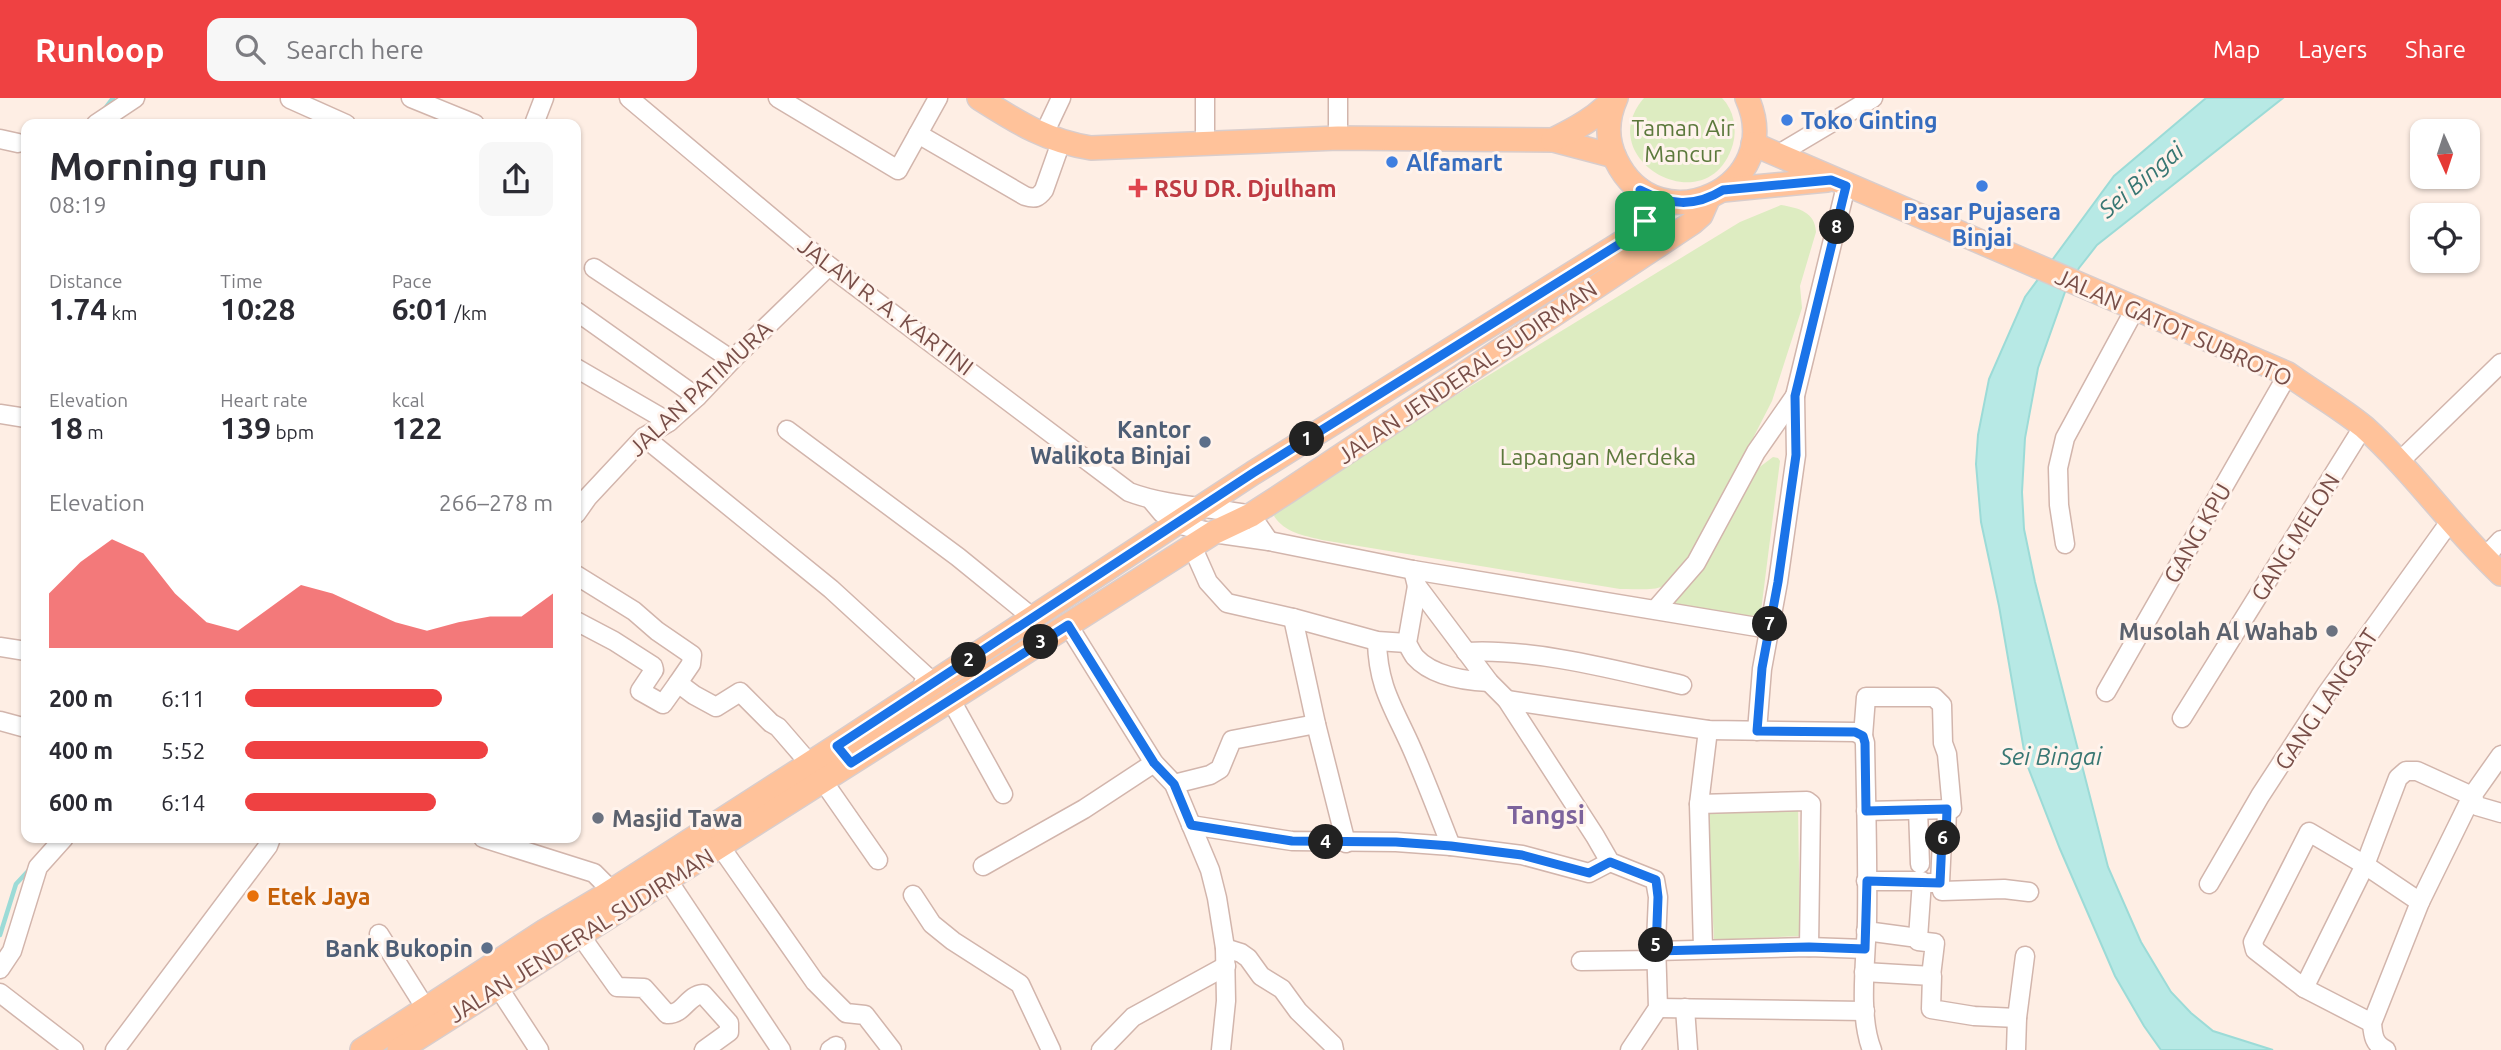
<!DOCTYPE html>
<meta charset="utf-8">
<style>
body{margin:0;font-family:Ubuntu,sans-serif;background:#f7f7f7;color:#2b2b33;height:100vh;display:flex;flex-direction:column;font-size:26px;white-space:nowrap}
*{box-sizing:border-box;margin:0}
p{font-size:23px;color:#7c7c81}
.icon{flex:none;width:38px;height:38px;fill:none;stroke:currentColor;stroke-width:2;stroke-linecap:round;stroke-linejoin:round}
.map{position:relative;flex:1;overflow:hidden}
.panel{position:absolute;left:21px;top:21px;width:560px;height:724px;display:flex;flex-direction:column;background:#fff;border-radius:14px;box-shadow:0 2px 5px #0004}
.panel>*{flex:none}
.needle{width:46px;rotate:177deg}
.controls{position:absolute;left:2410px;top:21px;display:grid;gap:14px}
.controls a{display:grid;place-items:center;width:70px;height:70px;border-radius:14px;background:#fff;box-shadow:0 2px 5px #0004;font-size:35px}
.pin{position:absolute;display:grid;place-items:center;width:60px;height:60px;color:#fff;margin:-30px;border-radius:14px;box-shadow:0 4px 10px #0006}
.km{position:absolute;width:35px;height:35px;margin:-18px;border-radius:50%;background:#222;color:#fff;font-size:19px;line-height:35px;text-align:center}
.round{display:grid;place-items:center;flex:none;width:74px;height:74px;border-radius:14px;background:#f7f7f7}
.head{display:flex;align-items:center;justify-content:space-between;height:119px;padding:0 28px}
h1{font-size:38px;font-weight:700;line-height:52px}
.stats{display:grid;grid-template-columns:repeat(3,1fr);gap:10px;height:119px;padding:7px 28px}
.stats div{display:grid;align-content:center}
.stats b{font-size:30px;font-weight:700}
.stats small{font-size:19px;font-weight:400}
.stats p{font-size:19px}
.chart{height:196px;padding:14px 28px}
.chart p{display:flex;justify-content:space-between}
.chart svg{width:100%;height:126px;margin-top:7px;fill:#ef4142;opacity:.7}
ul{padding:0 28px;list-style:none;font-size:23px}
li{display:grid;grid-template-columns:112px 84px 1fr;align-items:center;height:52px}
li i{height:18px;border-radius:9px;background:#ef4142}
header{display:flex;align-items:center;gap:42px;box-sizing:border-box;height:98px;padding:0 35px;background:#ef4142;color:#fff}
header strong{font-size:33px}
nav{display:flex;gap:38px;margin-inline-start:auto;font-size:24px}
.search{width:490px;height:63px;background:#f7f7f7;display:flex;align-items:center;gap:18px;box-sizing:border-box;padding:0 24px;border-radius:14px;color:#7c7c81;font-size:26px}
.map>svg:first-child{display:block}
.green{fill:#ddecc1}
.water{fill:#b7e9e5;stroke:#9cdbd7;stroke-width:2}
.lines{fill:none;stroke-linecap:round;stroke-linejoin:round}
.stream{stroke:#9cdbd7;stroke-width:4.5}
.minor-casing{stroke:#d2b5ac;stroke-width:21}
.major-casing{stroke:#d9cdcc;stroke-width:26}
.minor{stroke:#fff;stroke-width:18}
.major{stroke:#ffc29a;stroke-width:23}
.route-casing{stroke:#fff;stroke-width:14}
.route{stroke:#1a73e8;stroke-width:9}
.shop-dot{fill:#3f7fe0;stroke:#fff3ec;stroke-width:2.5}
.health-dot{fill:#e0444e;stroke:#fff3ec;stroke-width:2.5}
.service-dot{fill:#5c6f8a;stroke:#fff3ec;stroke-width:2.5}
.worship-dot{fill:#6b7280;stroke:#fff3ec;stroke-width:2.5}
.food-dot{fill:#e8710a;stroke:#fff3ec;stroke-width:2.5}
.labels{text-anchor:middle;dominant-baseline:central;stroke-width:6;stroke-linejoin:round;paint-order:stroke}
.shop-label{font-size:23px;font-weight:bold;fill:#366cbe;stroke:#fff3ec;text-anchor:start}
.park-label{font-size:23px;fill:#5c793c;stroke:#fff3ec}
.health-label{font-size:23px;font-weight:bold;fill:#be3a42;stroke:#fff3ec;text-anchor:start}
.street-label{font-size:23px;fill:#784e48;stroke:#fff3ec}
.service-label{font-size:23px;font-weight:bold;fill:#4e5e75;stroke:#fff3ec;text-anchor:end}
.worship-label{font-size:23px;font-weight:bold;fill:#5b616d;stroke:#fff3ec;text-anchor:end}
.food-label{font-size:23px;font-weight:bold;fill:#c56008;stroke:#fff3ec;text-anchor:start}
.water-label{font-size:24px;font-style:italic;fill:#387773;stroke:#fff3ec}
.quarter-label{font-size:26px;font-weight:bold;fill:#7c639c;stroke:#fff3ec}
</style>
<header>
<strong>Runloop</strong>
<div class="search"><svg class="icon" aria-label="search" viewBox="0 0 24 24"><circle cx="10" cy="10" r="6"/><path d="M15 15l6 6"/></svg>Search here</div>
<nav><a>Map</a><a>Layers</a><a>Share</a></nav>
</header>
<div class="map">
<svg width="2501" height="952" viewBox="0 0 2501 952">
<rect width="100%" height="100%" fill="#feeee4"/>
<g class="green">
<path d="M 1644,0 L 1722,0 C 1734,12 1737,31 1733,46 C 1709,128 1590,62 1644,0 Z"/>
<path d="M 1781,107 C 1799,110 1815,114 1816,134 L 1800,188 L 1802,210 L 1772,303 L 1690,463 C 1662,496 1661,491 1620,491 L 1322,442 C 1303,437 1285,435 1274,418 L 1279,405 L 1740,124 Z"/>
<polygon points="1773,359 1778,360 1780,363 1761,513 1747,521 1673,509 1666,503 1690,485 1757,371"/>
<polygon points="1798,708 1800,838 1714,842 1707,711"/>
</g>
<polygon class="water" points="2206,0 2283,0 2097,147 2079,170 2065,194 2038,270 2025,340 2022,394 2024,431 2035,484 2108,769 2141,844 2171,894 2191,915 2213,933 2273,952 2161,952 2144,928 2115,878 2060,751 2026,664 1999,508 1981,424 1976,366 1978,337 1989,281 2025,199 2114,78"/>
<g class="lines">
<g class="stream">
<polyline points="103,13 113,0"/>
<polyline points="0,837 16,786 29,772"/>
</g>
<defs>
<g id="minor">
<polyline points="411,0 475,26"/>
<path d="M 629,0 L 829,168 L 1129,394 C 1166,408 1211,409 1251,417 L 1269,443"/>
<polyline points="778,0 898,72 938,0"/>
<polyline points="1205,0 1205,44"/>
<polyline points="1338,0 1338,40"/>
<polyline points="290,1 346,26"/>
<polyline points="96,26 135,0"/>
<polyline points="534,26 544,0"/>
<path d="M 918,36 L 1025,98 C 1035,101 1038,100 1044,92 L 1061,44"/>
<polyline points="1043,38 1061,0"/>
<polyline points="0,41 18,45"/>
<polyline points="1777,57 1873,0"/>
<polyline points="594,170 732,262"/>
<polyline points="576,213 697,299"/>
<polyline points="576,270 669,324"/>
<polyline points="0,316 26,320"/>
<polyline points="787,332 958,459 1033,520"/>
<polyline points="644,339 831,491 926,578 920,594"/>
<polyline points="2399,364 2501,265"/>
<polyline points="1152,403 1162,415 1177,426 1213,435 1269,443 1413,472 1769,531"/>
<polyline points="576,416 588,399 644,339 669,324 697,299 732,262 829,168"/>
<polyline points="2065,446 2059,407 2058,370 2065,340 2135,211"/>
<polyline points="1192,448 1208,484 1227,505 1293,520 1377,543 1407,545"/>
<polyline points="2484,460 2501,442"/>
<polyline points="1413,472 1417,488 1489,584 1507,602 1595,738 1610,764 1655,782 1658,799 1656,844 1658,910 1630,952"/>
<polyline points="576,477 634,513 657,533 692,557 691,566 678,585 694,597 716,609 740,594 771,625 778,629 810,666"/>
<path d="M 1417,488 L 1407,545 C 1409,549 1412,555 1415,559 C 1432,578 1466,583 1489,584"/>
<polyline points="1656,511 1696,465 1756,354 1795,298"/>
<polyline points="1293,520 1316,626 1346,745"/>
<polyline points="576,523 614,543 653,568 654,572 640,593 663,606 678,585"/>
<polyline points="1068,527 1154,665 1174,686 1210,772 1217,800 1225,850 1226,903 1221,952"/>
<path d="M 1377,543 C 1378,590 1394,610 1412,651 C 1426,683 1438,715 1451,748"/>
<polyline points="0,549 26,553"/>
<path d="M 1466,554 C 1533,550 1616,572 1682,587"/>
<polyline points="2106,594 2288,276"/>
<polyline points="951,602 1003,696"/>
<path d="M 1507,602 L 1708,632 L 1855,634 L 1863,638 L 1865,645 C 1866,704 1868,764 1867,823 C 1866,861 1858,917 1872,952"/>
<polyline points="2182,620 2363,329"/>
<polyline points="0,623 26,630"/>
<polyline points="1757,633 1762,571 1778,484 1796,357 1795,298 1846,88"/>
<polyline points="1863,638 1866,599 1934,599 1942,607 1943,645 1947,656 1952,711 1866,713"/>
<polyline points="823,683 878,762"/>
<polyline points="1174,686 1210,677 1220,671 1232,642 1316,626"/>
<polyline points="1699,706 1807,703 1811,706 1809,849"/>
<polyline points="1918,712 1920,766"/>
<polyline points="1191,727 1292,743 1396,744 1451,748 1522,757 1589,775 1610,764"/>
<polyline points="483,740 594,775 606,787 604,798"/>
<polyline points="720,748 815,884 846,915 865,917 892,952"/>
<polyline points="983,768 1084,711 1154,665"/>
<polyline points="667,781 781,952"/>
<polyline points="1866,783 1922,783 1918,840"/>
<polyline points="1929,785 1940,785 1942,742 1946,739 1947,711"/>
<polyline points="1940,785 1942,793 2004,791 2029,794"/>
<polyline points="2209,786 2260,698 2327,595 2451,422"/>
<polyline points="913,797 932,826 953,843 1020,886 1051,952"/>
<polyline points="1866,833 1918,840 1918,843 1935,845 1931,878"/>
<polyline points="379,836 426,911"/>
<path d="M 580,837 L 617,889 L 644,890 L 667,916 C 684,917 687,897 703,896 L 729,925 L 729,934 L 704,952"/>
<polyline points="1225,850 1241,855 1248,860 1261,878 1282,891 1298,913 1333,947 1334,952"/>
<polyline points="1703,850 1699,706 1708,632"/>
<polyline points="1656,853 1809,849 1865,851"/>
<polyline points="1581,863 1656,862"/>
<polyline points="0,871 12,853 38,769 64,740"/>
<polyline points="1864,874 1932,878 1931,911 1974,918 2017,920"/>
<polyline points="498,889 539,952"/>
<polyline points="2304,890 2365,767 2398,680 2406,673 2417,673 2472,698 2477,708 2501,715"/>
<polyline points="0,895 74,952"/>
<polyline points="1658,910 1865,913"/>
<polyline points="1685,910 1688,952"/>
<polyline points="2372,925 2304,890 2255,852 2253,844 2309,734 2365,767 2420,804"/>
<polyline points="115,952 268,748 271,740"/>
<polyline points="830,952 836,948"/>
<polyline points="1101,952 1133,919 1226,868"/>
<polyline points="2016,952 2017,920 2025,858"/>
<path d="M 2386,952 C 2374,946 2373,938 2372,925 L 2420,804 L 2472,698 L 2501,657"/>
</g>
<g id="major">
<path d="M 979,0 C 1017,24 1046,43 1091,50 L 1338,40 L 1553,42 L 1614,58"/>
<path d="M 1616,0 C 1607,20 1606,42 1616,62 C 1658,149 1787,89 1747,0"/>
<path d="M 1553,42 C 1575,31 1598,19 1614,0"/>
<path d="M 1753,46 L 2288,276 C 2313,294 2341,310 2364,329 C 2414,374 2452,430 2501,476"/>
<polyline points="1723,92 1827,82"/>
<polyline points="362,952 545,833 604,798 837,648 1253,375 1637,135 1647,119 1640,92"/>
<polyline points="399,952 1213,435 1251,417 1288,393 1692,125 1701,117 1708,101"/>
</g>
</defs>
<use href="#minor" class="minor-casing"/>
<use href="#major" class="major-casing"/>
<use href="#minor" class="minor"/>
<use href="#major" class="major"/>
</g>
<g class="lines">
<defs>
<path id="route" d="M 1831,82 L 1846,88 L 1795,298 L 1796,357 L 1778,484 L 1762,570 L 1757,633 L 1855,634 L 1863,638 L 1865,645 L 1866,713 L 1947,711 L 1946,739 L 1942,741 L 1940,785 L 1867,783 L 1865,851 L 1809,849 L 1656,853 L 1658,799 L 1656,782 L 1610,764 L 1589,775 L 1522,757 L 1451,748 L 1396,744 L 1292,743 L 1191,727 L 1174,686 L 1154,665 L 1068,527 L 851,665 L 837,648 L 1253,375 L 1637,135 L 1647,119 L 1640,92 C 1669,107 1694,110 1723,92 Z"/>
</defs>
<use href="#route" class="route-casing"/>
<use href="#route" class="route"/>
</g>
<g class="shop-dot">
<circle cx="1787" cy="22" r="7"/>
<circle cx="1392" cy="64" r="7"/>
<circle cx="1982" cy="88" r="7"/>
</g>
<path class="health-dot" d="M1134.5 79.5h7v7h7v7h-7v7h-7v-7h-7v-7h7z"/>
<g class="service-dot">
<circle cx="1205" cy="344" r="7"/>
<circle cx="487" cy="850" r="7"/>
</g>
<g class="worship-dot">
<circle cx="2332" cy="533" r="7"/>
<circle cx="598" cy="720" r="7"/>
</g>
<circle class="food-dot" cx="253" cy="798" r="7"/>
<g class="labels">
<g class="shop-label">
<text x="1801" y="22">Toko Ginting</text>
<text x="1406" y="64">Alfamart</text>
<text x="1982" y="113" text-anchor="middle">Pasar Pujasera<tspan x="1982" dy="26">Binjai</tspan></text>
</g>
<g class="park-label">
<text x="1683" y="29">Taman Air<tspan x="1683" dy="26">Mancur</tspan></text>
<text x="1598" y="358">Lapangan Merdeka</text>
</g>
<g class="health-label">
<text x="1154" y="90">RSU DR. Djulham</text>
</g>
<g class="street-label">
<text transform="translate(886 208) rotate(37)">JALAN R. A. KARTINI</text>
<text transform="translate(2174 229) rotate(24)">JALAN GATOT SUBROTO</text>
<text transform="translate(1467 274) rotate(-34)">JALAN JENDERAL SUDIRMAN</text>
<text transform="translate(700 290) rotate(-43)">JALAN PATIMURA</text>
<text transform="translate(2197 435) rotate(-60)">GANG KPU</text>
<text transform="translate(2295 439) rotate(-58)">GANG MELON</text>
<text transform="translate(2326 601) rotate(-56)">GANG LANGSAT</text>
<text transform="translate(581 837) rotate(-32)">JALAN JENDERAL SUDIRMAN</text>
</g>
<g class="service-label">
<text x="1191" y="331">Kantor<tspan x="1191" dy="26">Walikota Binjai</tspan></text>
<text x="473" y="850">Bank Bukopin</text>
</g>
<g class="worship-label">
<text x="2318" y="533">Musolah Al Wahab</text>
<text x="612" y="720" text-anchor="start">Masjid Tawa</text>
</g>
<g class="food-label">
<text x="267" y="798">Etek Jaya</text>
</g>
<g class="water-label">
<text transform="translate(2141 82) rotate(-40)">Sei Bingai</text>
<text x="2051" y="658">Sei Bingai</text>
</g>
<g class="quarter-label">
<text x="1546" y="716">Tangsi</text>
</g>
</g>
</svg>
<div class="controls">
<a><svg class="needle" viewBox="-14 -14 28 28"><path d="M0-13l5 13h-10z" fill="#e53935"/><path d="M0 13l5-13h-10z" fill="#7c7c81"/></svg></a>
<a><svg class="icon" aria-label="locate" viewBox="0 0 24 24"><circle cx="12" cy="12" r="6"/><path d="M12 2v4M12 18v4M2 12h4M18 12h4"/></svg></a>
</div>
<div class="pin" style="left:1645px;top:123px;background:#1e9e55"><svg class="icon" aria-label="arrive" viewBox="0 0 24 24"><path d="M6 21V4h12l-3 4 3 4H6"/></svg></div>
<b class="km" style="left:1307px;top:341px">1</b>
<b class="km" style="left:969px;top:562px">2</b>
<b class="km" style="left:1041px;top:544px">3</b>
<b class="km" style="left:1326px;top:744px">4</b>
<b class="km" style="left:1656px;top:847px">5</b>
<b class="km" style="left:1943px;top:740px">6</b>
<b class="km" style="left:1770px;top:526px">7</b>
<b class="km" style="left:1837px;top:129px">8</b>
<section class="panel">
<div class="head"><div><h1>Morning run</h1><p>08:19</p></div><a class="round"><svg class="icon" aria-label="share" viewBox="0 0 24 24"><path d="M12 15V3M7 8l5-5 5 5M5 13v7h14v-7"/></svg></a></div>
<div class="stats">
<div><p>Distance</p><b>1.74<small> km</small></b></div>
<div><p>Time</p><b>10:28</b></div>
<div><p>Pace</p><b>6:01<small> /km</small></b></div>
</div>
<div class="stats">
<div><p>Elevation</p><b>18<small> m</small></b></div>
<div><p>Heart rate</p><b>139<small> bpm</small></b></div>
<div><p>kcal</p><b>122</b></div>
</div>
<div class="chart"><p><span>Elevation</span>266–278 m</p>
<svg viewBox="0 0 160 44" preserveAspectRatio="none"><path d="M0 44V25L10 14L20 6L30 11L40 25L50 35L60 38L70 30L80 22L90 25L100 30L110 35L120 38L130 35L140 33L150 33L160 25V44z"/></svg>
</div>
<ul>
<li><b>200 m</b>6:11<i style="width:64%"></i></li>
<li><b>400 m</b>5:52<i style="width:79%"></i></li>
<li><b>600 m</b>6:14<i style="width:62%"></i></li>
</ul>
</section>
</div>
